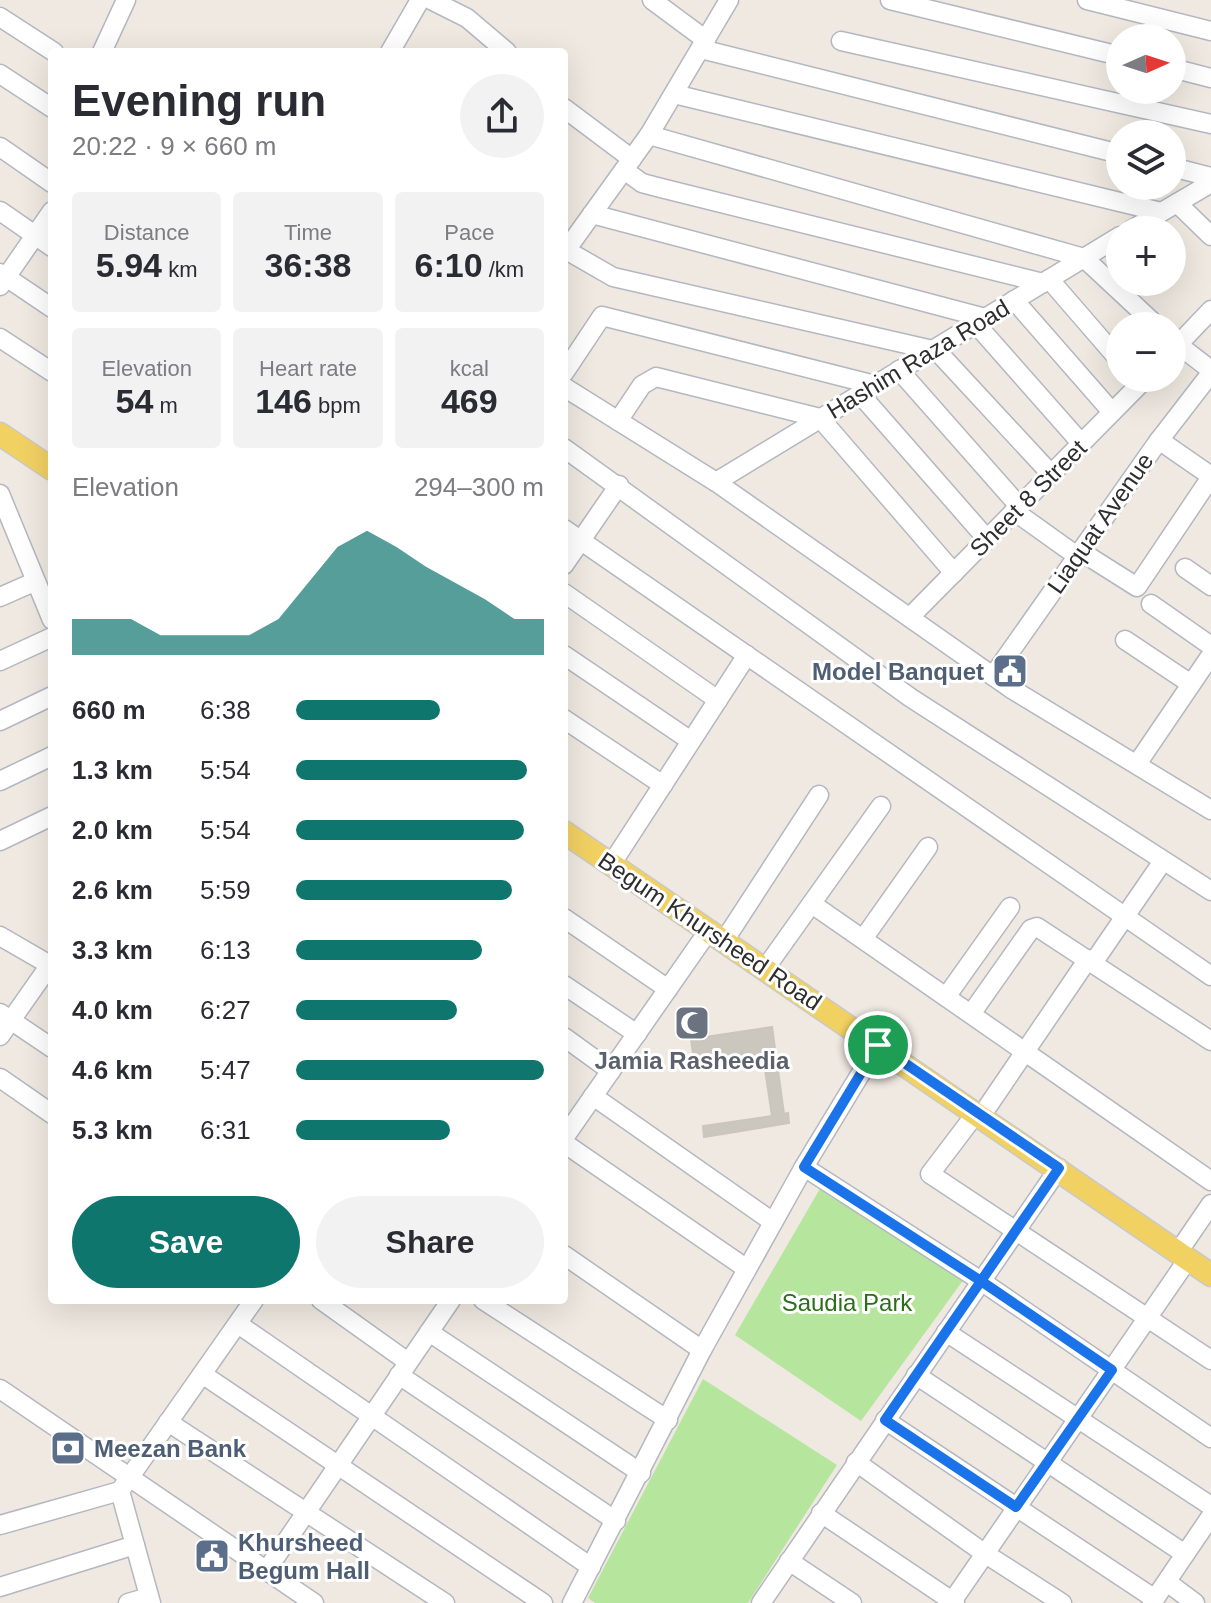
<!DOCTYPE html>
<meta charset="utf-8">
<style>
body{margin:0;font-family:Arial,sans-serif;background:#f2f2f3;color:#2b2b33;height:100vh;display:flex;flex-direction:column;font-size:30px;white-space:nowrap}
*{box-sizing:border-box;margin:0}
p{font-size:26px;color:#7c7c81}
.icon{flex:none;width:44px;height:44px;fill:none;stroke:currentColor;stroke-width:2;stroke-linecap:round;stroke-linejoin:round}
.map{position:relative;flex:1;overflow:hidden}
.details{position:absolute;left:48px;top:48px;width:520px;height:1256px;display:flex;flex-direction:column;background:#fff;border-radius:8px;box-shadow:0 8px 32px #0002}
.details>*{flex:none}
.needle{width:52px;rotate:87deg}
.fabs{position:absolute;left:1106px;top:24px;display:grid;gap:16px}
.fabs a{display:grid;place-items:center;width:80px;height:80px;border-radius:50%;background:#fff;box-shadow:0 8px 32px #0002;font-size:40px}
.pin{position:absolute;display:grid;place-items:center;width:68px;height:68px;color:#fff;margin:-34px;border:4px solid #fff;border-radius:50%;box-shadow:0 2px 8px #0007}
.round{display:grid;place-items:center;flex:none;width:84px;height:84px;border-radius:42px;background:#f2f2f3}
.headline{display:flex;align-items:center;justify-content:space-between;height:136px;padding:0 24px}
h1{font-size:44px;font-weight:800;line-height:60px}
.stats{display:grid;grid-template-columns:repeat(3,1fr);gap:12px;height:136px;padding:8px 24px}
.stats div{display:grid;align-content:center;border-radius:8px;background:#f2f2f3;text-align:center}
.stats b{font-size:34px;font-weight:800}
.stats small{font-size:22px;font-weight:400}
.stats p{font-size:22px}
.chart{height:224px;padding:16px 24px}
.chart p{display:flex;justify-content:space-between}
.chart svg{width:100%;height:144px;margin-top:8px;fill:#0f766e;opacity:.7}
.cta{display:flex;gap:16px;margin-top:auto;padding:16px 24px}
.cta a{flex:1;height:92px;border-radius:48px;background:#0f766e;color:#fff;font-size:32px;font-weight:800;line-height:92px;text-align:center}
.cta a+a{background:#f2f2f3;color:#2b2b33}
ul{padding:0 24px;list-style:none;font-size:26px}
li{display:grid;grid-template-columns:128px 96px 1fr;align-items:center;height:60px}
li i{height:20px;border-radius:10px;background:#0f766e}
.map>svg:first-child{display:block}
.green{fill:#b6e59e}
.building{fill:#cbc7bf;stroke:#cbc5ba;stroke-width:2}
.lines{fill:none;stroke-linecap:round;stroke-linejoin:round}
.minor-casing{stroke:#b4b7c1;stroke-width:21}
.major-casing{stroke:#c9c9c9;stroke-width:25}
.minor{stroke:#fff;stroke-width:18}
.major{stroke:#f2d163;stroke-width:22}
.route-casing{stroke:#fff;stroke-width:16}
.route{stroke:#1a73e8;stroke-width:10}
.labels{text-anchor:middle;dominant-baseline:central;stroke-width:6;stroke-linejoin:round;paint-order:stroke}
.street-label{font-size:24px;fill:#2e2e2e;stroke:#fff}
.service-label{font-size:24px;font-weight:bold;fill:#4e5e75;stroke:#fff;text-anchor:start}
.worship-label{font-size:24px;font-weight:bold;fill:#5b616d;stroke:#fff}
.park-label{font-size:24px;fill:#2c6e1b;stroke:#fff}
</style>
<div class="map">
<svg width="1211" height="1603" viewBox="0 0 1211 1603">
<rect width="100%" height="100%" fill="#efe9e1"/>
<g class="green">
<polygon points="821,1187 964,1279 861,1421 735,1335"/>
<polygon points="703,1379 837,1465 748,1603 595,1603 588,1598"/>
</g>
<polygon class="building" points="772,1027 784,1114 788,1113 789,1123 704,1137 703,1126 772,1116 763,1056 695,1067 691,1039"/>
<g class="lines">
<defs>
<g id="minor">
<polyline points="431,0 467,18 507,52"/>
<polyline points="652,0 706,40"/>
<polyline points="890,0 1120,56"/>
<polyline points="1087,0 1211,31"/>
<polyline points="0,17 54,52"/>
<polyline points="841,41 1211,124"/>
<polyline points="701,49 1120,154"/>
<polyline points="102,52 126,0"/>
<polyline points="390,52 420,0"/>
<polyline points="1172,68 1211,78"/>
<polyline points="0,74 52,108"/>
<polyline points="674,94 1161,212"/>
<polyline points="564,108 632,159"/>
<polyline points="649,135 1084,258 1157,326"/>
<polyline points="0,147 52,183"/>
<polyline points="1172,167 1211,177"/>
<polyline points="624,170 642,183 661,188 1043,283"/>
<polyline points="1177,203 1211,236"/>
<polyline points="0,211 52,247"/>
<polyline points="592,214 985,318"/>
<polyline points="1131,230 1211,183"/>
<polyline points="566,250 613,277 937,351 1051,474"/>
<polyline points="564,253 649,135 729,0"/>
<polyline points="0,273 52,308"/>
<polyline points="1049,279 1120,361"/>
<polyline points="0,286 52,211"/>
<polyline points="1014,300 1112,412"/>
<polyline points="976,324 1081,443"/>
<polyline points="0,338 52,372"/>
<polyline points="1172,340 1211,370"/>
<polyline points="1172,351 1211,310"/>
<polyline points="899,370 1019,506"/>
<polyline points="564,373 602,316 875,385"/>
<polyline points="564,387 716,482 1010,688 1211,810"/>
<polyline points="860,394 987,539"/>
<polyline points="618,421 642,385 656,377 820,418 954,573"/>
<polyline points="1159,440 1211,476"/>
<polyline points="564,448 911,698 1211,891"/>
<polyline points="716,482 1120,236"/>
<polyline points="0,494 52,620"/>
<polyline points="1014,511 1077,556"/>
<polyline points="564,529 1211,976"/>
<polyline points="1080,551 1137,587 1211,477"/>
<polyline points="564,565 619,485"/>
<polyline points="1185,568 1211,586"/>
<polyline points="564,593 718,700"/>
<polyline points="0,597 34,582"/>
<polyline points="1151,604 1211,646"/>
<polyline points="910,617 1146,378"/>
<polyline points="1125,640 1191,684"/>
<polyline points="564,655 691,741"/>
<polyline points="0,661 52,637"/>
<polyline points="993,676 1157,443 1211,373"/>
<polyline points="564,719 663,785"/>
<polyline points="0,721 52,696"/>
<polyline points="1137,764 1211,655"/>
<polyline points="0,781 52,756"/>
<polyline points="0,841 52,816"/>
<polyline points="618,854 747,655"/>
<polyline points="812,904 1211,1181"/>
<polyline points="564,918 668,989"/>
<polyline points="0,936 50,965"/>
<polyline points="863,939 928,847"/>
<polyline points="724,941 819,795"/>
<polyline points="772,959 881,806"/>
<polyline points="1093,963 1163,861"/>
<polyline points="564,985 637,1034"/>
<polyline points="946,997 1010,907"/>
<polyline points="0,1013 52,1048"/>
<polyline points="971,1014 1031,929 1037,927 1211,1041"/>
<polyline points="0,1036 52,962"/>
<polyline points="564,1037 611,1071"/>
<polyline points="0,1078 52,1114"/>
<polyline points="593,1096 773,1222"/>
<polyline points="988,1106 1088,959"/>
<polyline points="977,1112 930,1174 1211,1360"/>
<polyline points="564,1138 709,930"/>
<polyline points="564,1143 747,1269"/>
<polyline points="804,1167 981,1281 1211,1438"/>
<polyline points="1185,1242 1211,1204"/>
<polyline points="564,1255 702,1350"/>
<polyline points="321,1300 408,1362"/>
<polyline points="483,1300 668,1420"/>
<polyline points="238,1324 591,1567"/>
<polyline points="429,1332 641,1473"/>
<polyline points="946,1332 1211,1506"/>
<polyline points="202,1374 543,1603"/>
<polyline points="399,1375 616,1521"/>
<polyline points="916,1375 1185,1554"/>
<polyline points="0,1389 314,1603"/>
<polyline points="885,1420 1155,1599"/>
<polyline points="168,1422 445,1603"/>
<polyline points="856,1462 984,1553 1062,1603"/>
<polyline points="821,1513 955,1603"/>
<polyline points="0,1525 120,1491"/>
<polyline points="789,1561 852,1603"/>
<polyline points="266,1571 451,1300"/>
<polyline points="1167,1582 1195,1603"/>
<polyline points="0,1587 135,1545"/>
<polyline points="128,1603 149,1597"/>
<polyline points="151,1603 120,1491 254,1300"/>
<polyline points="572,1603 702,1350 804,1167 878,1045"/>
<polyline points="761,1603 1059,1168"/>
<polyline points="951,1603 1188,1259"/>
<polyline points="1152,1603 1211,1516"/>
</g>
<g id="major">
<polyline points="0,434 52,469"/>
<polyline points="564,832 1211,1275"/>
</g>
</defs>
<use href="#minor" class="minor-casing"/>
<use href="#major" class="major-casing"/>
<use href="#minor" class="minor"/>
<use href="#major" class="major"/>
</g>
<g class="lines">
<defs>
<polyline id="route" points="878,1045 804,1167 981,1281 885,1420 1016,1507 1112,1370 981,1281 1059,1168 878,1045"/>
</defs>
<use href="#route" class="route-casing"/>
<use href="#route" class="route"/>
</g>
<defs>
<symbol id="civic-square" viewBox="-11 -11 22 22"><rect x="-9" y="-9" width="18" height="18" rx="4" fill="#5c6f8a" stroke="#fff"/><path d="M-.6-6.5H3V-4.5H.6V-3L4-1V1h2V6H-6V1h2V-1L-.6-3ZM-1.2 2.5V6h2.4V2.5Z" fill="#fff"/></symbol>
<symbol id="mosque-square" viewBox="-11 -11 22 22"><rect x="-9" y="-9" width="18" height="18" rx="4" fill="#6b7280" stroke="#fff"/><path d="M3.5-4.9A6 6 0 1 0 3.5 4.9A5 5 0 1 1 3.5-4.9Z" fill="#fff"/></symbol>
<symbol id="bank-square" viewBox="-11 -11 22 22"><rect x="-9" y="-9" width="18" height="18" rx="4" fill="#5c6f8a" stroke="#fff"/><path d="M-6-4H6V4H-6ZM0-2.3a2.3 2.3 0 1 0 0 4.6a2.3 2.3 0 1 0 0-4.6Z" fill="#fff"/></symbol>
</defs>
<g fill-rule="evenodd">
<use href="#civic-square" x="990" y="651" width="40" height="40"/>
<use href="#mosque-square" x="672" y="1003" width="40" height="40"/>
<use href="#bank-square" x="48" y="1428" width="40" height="40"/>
<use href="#civic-square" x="192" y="1536" width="40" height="40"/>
</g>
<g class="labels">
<g class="street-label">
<text transform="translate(918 359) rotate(-31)">Hashim Raza Road</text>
<text transform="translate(1028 498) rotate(-45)">Sheet 8 Street</text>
<text transform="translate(1100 523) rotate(-55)">Liaquat Avenue</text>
<text transform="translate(710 931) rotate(34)">Begum Khursheed Road</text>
</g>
<g class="service-label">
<text x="984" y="671" text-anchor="end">Model Banquet</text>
<text x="94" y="1448">Meezan Bank</text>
<text x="238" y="1542">Khursheed<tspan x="238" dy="28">Begum Hall</tspan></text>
</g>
<g class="worship-label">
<text x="692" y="1060">Jamia Rasheedia</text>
</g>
<g class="park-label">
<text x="847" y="1302">Saudia Park</text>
</g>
</g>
</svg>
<div class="fabs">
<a><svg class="needle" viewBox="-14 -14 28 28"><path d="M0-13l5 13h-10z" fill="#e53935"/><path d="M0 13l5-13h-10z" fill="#7c7c81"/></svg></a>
<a><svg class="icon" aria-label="layers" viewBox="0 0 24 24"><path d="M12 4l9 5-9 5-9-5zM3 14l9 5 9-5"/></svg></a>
<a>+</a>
<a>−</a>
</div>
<div class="pin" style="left:878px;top:1045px;background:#1e9e55"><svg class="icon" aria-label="arrive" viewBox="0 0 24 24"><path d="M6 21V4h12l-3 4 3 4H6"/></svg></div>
<section class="details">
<div class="headline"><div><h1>Evening run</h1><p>20:22 · 9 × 660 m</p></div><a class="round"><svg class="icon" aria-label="share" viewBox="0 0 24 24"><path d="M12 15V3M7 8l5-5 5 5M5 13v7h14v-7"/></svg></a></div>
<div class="stats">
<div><p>Distance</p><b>5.94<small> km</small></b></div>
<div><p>Time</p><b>36:38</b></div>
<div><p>Pace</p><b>6:10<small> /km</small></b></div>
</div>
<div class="stats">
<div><p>Elevation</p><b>54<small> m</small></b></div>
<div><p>Heart rate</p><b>146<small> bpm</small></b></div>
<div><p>kcal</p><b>469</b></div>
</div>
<div class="chart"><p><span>Elevation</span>294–300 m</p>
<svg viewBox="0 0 160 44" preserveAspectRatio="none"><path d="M0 44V33L10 33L20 33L30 38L40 38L50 38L60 38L70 33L80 22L90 11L100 6L110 11L120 17L130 22L140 27L150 33L160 33V44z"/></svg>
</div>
<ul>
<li><b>660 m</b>6:38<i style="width:58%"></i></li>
<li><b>1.3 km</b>5:54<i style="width:93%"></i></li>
<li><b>2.0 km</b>5:54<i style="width:92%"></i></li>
<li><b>2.6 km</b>5:59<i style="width:87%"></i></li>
<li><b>3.3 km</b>6:13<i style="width:75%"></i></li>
<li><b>4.0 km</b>6:27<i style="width:65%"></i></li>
<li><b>4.6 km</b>5:47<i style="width:100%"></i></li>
<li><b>5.3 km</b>6:31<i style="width:62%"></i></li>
</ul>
<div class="cta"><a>Save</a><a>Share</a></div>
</section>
</div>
